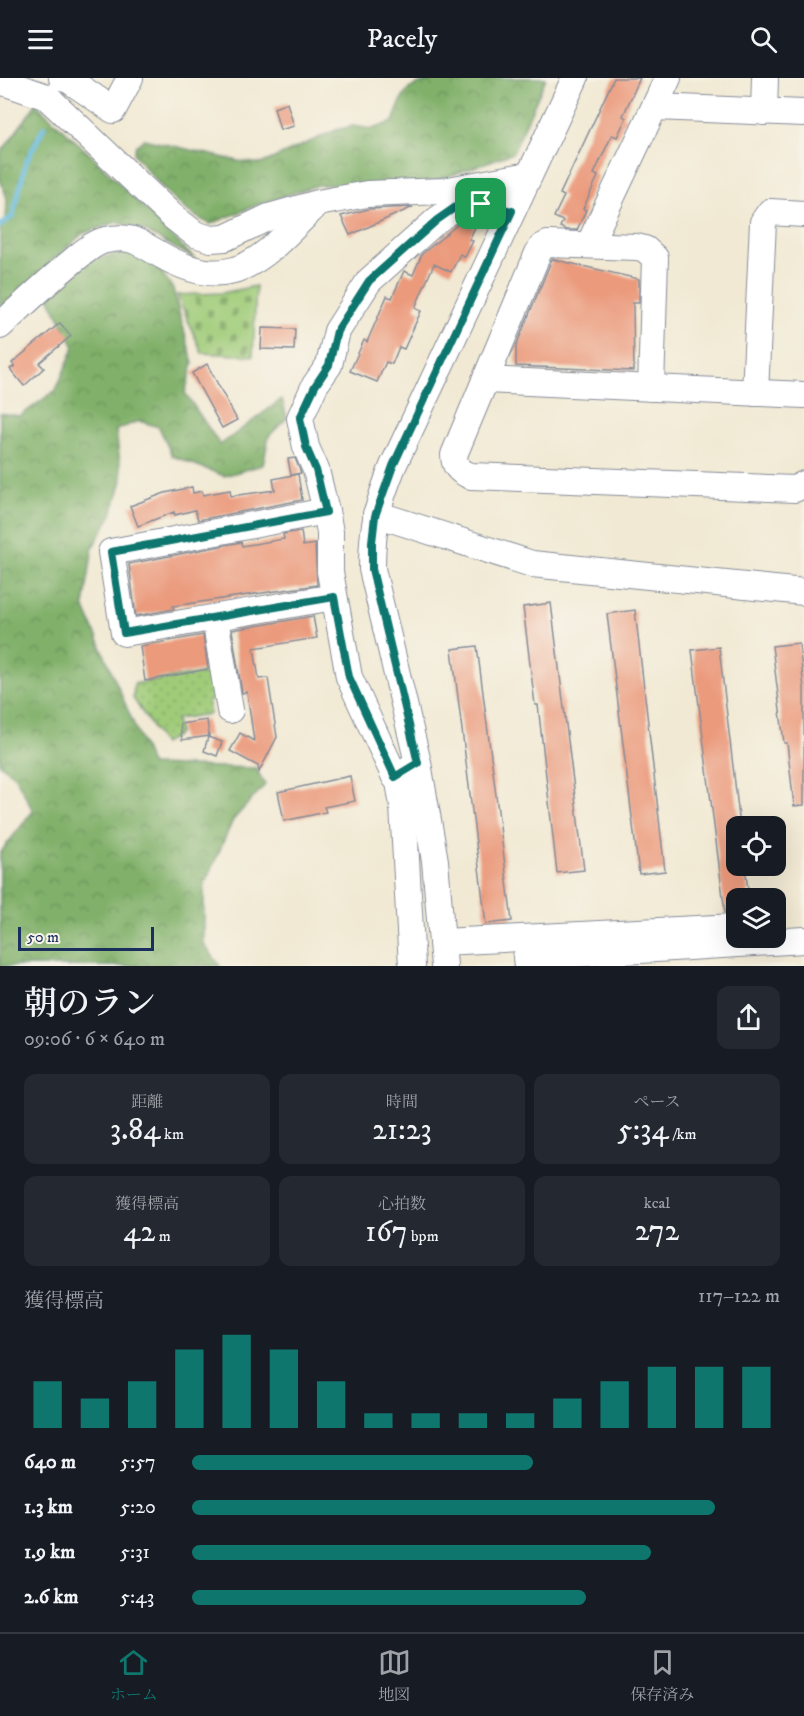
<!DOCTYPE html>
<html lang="ja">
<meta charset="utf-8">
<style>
body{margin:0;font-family:"IM FELL DW Pica","Noto Serif JP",serif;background:#242831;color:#f1f3f6;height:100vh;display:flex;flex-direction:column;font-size:22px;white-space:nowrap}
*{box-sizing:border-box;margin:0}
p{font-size:20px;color:#9ea1a6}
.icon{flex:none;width:33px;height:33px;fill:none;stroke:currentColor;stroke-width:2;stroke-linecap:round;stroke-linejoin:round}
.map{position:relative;height:888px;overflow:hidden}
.panel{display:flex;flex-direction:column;background:#171b24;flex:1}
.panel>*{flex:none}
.buttons{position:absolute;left:726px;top:738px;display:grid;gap:12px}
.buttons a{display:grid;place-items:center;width:60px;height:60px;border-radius:12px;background:#171b24;box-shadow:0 6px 24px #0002;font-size:30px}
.scale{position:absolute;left:18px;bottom:15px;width:136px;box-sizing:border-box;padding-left:6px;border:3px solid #1b2f5e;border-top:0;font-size:16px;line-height:21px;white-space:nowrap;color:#1b2f5e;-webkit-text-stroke:4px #f7f3e8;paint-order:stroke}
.pin{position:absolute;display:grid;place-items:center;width:51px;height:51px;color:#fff;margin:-26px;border-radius:12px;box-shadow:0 3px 9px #0006}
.round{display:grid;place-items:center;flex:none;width:63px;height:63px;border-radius:12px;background:#242831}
.headline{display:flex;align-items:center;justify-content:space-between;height:102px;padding:0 24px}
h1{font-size:33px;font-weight:600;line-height:45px}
.stats{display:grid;grid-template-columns:repeat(3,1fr);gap:9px;height:102px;padding:6px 24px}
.stats div{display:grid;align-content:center;border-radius:12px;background:#242831;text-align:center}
.stats b{font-size:30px;font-weight:600}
.stats small{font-size:16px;font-weight:400}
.stats p{font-size:16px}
.chart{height:168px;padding:12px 24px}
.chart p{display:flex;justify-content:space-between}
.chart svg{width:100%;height:108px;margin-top:6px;stroke:#0f766e;stroke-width:6}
ul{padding:0 24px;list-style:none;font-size:20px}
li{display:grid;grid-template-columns:96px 72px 1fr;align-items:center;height:45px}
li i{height:15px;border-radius:8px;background:#0f766e}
header{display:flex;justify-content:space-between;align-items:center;height:78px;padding:0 24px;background:#171b24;font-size:27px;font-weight:600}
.tabs{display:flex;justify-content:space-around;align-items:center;height:84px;border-top:2px solid #363941;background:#171b24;font-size:16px;color:#9ea1a6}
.tabs a{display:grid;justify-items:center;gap:3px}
.tabs .active{color:#0f766e}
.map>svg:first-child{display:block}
.grass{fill:url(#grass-dots);stroke:#5e7e6c;stroke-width:1.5}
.forest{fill:url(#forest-crowns);stroke:#4e7064;stroke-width:1.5}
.cemetery{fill:url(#cemetery-stones);stroke:#5e7e6c;stroke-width:1.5}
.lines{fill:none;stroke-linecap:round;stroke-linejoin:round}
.stream{stroke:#60b9dd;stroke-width:5}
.building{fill:#eb9a7b}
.minor-casing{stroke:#868c98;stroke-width:28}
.minor{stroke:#fff;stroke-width:26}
.route-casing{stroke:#fff;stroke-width:12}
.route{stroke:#0f766e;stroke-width:8}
</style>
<header><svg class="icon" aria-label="menu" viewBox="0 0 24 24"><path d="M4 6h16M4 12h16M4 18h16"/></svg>Pacely<svg class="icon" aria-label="search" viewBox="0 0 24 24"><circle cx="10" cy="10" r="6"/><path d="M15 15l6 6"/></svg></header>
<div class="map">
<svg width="804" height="888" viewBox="0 0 804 888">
<defs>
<pattern id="grass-dots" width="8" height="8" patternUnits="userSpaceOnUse" patternTransform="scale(1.5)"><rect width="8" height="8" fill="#a0cc79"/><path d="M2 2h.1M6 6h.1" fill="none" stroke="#82a666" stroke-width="1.8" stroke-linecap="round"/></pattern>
<pattern id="forest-crowns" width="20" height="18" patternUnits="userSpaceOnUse" patternTransform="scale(1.5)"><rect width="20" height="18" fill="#80b069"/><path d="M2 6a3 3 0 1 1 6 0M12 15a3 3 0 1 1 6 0" fill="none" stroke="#68905a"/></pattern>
<pattern id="cemetery-stones" width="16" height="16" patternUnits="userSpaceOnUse" patternTransform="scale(1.5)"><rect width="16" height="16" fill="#a0cc79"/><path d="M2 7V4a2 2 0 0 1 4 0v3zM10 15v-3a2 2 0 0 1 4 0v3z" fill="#82a666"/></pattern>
</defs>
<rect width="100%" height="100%" fill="#f7f3e8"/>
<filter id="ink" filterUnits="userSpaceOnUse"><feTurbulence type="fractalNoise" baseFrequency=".0167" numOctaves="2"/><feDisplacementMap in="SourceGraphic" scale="12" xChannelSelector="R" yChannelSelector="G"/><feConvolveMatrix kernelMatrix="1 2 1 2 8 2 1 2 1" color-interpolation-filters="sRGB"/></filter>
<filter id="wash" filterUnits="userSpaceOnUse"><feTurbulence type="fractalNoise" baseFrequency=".008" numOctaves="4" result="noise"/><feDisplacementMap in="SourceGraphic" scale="24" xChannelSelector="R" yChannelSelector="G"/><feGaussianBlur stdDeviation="1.35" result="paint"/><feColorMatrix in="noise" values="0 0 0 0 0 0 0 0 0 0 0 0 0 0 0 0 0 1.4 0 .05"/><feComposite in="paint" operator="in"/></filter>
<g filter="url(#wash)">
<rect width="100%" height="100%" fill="#f1e9d3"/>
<polygon class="grass" points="219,593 215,622 208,623 210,636 176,641 179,656 163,666 133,620 134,606"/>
<g class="forest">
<path d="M 442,0 L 546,0 L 513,75 L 427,106 L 318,107 L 257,127 L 211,146 C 179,134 156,102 134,76 L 136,68 L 144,61 L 238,83 L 261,86 L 336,52 L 353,48 L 372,51 L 393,44 C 406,9 405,8 442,0 Z"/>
<polygon points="36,26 95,81 195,181 145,153 117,144 82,156 0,233 0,146 6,143 7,120 0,101 0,76"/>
<polygon points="121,175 140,179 157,187 173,211 193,285 185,315 220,367 282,321 287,340 269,358 263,387 224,398 172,378 159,349 139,343 116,352 122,402 112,436 93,469 84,528 151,687 256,690 265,707 233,742 204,808 204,866 220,888 0,888 0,775 33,733 15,698 0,686 0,335 20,338 56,312 74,269 48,217 94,181"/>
</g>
<polygon class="cemetery" points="256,208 253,278 202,275 177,217 222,215"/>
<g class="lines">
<polyline class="stream" points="0,148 13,138 26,84 44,49"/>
</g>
<g id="blocks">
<g class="building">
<polygon points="614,0 640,0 623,38 626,40 617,59 612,57 594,96 598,98 583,131 586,132 577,152 566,152 560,149 563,143 554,139 564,118 560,116"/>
<polygon points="287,25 294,48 280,52 274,30"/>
<polygon points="413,129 350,157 341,138 369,131"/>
<polygon points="462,143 475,149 469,162 473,163 465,179 460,176 451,194 434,186 415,230 421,233 404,271 399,269 392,286 386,284 377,304 350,293 364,262 367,264 387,218 392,220 404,193 413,197 422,176"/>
<polygon points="552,181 639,201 639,225 633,225 634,293 516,288 516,268"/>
<polygon points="60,245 71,258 39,285 44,290 24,308 10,291 15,288 12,285"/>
<polygon points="262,250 295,251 294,272 261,271"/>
<polygon points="207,286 237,342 222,350 192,295"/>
<polygon points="295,380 301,395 291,397 288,381"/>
<polygon points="298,396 302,422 198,442 195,432 175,437 174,434 138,448 130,428 165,415 192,409 193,415 202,413 203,417 230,412 231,418 275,412 273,401"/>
<polygon points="301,453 303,468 315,466 317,507 173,528 174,531 136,538 129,486 241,464 242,468 284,461 283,456"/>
<polygon points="551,525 584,792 557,795 538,627 535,627 523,529"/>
<polygon points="635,532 665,793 639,796 607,536"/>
<polygon points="313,538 317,560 254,570 259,601 268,600 277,659 259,694 258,688 230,673 240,655 254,663 247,614 242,615 232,552"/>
<polygon points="203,557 208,591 145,603 140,568"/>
<polygon points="799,565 804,611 804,727 794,728 787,665 784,665 772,568"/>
<polygon points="477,568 512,843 486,846 452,571"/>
<polygon points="719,569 740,748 736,748 736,788 745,788 749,820 736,820 736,834 725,835 692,572"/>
<polygon points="207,642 209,658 182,662 180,646"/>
<polygon points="208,659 222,664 217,678 204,673"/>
<polygon points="350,698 355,723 324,729 326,734 284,743 278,714"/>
</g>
</g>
</g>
<g filter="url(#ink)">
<use href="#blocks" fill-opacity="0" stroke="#868c98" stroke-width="1.5"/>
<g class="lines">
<defs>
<g id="minor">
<polyline points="62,0 69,2 113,32 130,0"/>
<polyline points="0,3 47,19 172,138 195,156 211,161 225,160 269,139 318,125 367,116 443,113 529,97"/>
<polyline points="655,29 804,35"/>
<polyline points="764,34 765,0"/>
<polyline points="589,167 668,0"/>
<path d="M 0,248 C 25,225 49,202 75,181 C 84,174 95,164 106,162 C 132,156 139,165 161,177 C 235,220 265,177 316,127"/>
<polyline points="485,302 804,317"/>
<path d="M 651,310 L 655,180 L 645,171 L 637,169 L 548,166 L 542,169 L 538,175 L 454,377 C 454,389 460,394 471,398 L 795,411 L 804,406"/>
<polyline points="755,315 763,144 770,134 804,136"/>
<polyline points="326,433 111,474 124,555 334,519"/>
<polyline points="376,436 532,486 804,514"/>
<polyline points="215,540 230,632"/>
<polyline points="418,685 395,699 349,599 330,494 330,454 326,433 316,392 306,369 300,340 315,307 329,287 337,253 369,203 437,142 460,126 481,126 512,133"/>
<polyline points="442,864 736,849"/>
<polyline points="412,888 403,728 399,704 415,688"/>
<path d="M 444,888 L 435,783 L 418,685 L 372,491 C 372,448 377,428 393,388 L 575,0"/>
<polyline points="527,888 526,879 804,862"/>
</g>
</defs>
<use href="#minor" class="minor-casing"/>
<use href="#minor" class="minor"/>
</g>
</g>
<g class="lines" filter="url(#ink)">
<defs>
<polygon id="route" points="460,126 481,126 512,133 393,388 375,438 372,464 372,491 418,685 395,699 349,599 334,519 124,555 111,474 326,434 316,392 306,369 300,340 315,308 329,287 337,253 369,203 437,142"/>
</defs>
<use href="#route" class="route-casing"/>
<use href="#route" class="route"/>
</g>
</svg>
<div class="buttons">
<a><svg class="icon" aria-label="locate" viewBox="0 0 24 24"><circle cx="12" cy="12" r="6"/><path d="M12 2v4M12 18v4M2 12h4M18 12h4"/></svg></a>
<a><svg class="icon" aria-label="layers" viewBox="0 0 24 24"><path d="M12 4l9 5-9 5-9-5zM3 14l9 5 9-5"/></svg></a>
</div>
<div class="scale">50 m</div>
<div class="pin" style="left:481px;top:126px;background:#1e9e55"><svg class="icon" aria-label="arrive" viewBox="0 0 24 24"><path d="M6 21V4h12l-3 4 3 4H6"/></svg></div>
</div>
<section class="panel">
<div class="headline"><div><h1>朝のラン</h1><p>09:06 · 6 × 640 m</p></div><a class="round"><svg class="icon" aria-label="share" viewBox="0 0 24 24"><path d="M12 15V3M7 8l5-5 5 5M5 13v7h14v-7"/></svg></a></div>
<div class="stats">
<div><p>距離</p><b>3.84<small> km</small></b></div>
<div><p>時間</p><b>21:23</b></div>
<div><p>ペース</p><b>5:34<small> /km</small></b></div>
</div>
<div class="stats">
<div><p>獲得標高</p><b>42<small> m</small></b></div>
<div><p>心拍数</p><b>167<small> bpm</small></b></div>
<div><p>kcal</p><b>272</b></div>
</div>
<div class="chart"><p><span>獲得標高</span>117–122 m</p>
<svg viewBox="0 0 160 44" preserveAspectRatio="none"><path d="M5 44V25M15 44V32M25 44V25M35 44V12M45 44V6M55 44V12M65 44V25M75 44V38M85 44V38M95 44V38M105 44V38M115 44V32M125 44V25M135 44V19M145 44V19M155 44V19"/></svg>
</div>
<ul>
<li><b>640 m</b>5:57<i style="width:58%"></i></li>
<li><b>1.3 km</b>5:20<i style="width:89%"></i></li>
<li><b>1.9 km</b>5:31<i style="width:78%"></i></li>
<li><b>2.6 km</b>5:43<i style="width:67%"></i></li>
</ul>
</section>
<nav class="tabs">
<a class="active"><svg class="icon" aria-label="home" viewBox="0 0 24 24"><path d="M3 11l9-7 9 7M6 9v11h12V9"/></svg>ホーム</a>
<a><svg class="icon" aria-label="map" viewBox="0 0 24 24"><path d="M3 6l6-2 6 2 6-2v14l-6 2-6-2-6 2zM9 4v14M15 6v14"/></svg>地図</a>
<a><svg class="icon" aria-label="saved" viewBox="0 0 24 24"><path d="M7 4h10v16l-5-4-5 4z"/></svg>保存済み</a>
</nav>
